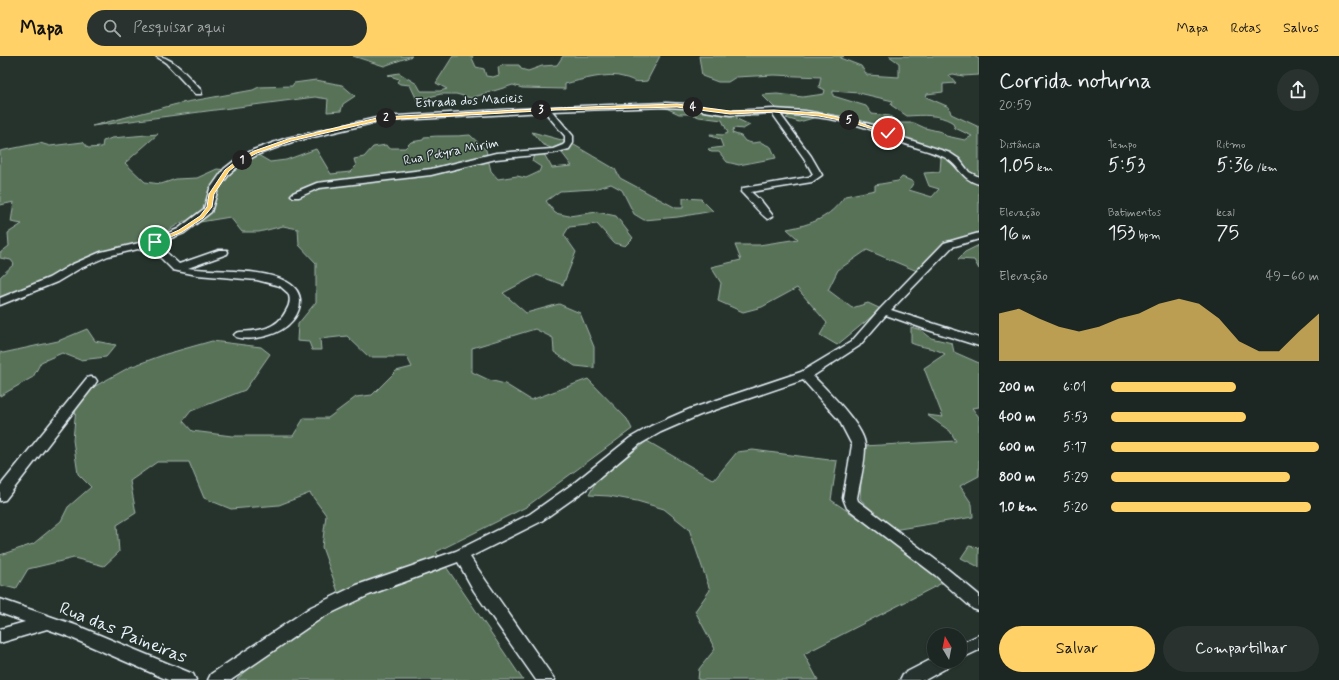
<!DOCTYPE html>
<html lang="pt">
<meta charset="utf-8">
<style>
body{margin:0;font-family:Mynerve,sans-serif;background:#29322f;color:#f1f3f6;height:100vh;display:flex;flex-direction:column;font-size:15px;white-space:nowrap}
*{box-sizing:border-box;margin:0}
p{font-size:13px;color:#a0a5a5}
.icon{flex:none;width:22px;height:22px;fill:none;stroke:currentColor;stroke-width:2;stroke-linecap:round;stroke-linejoin:round}
.map{position:relative;flex:1;overflow:hidden}
.details{display:flex;flex-direction:column;background:#1c2622;width:360px}
.details>*{flex:none}
.needle{width:26px;rotate:350deg}
.controls{position:absolute;left:927px;top:572px;display:grid;gap:8px}
.controls a{display:grid;place-items:center;width:40px;height:40px;border-radius:50%;background:#1c2622;box-shadow:0 1px 3px #0004,0 0 0 1px #3a4340;font-size:20px}
.pin{position:absolute;display:grid;place-items:center;width:34px;height:34px;color:#fff;margin:-17px;border:2px solid #fff;border-radius:50%;box-shadow:0 1px 4px #0007}
.km{position:absolute;width:20px;height:20px;margin:-10px;border-radius:50%;background:#222;color:#fff;font-size:11px;line-height:20px;text-align:center}
.round{display:grid;place-items:center;flex:none;width:42px;height:42px;border-radius:21px;background:#29322f}
.summary{display:flex;align-items:center;justify-content:space-between;height:68px;padding:0 20px}
h1{font-size:22px;font-weight:600;line-height:30px}
.metrics{display:grid;grid-template-columns:repeat(3,1fr);gap:6px;height:68px;padding:4px 20px}
.metrics div{display:grid;align-content:center}
.metrics b{font-size:20px;font-weight:600}
.metrics small{font-size:11px;font-weight:400}
.metrics p{font-size:11px}
.chart{height:112px;padding:8px 20px}
.chart p{display:flex;justify-content:space-between}
.chart svg{width:100%;height:72px;margin-top:4px;fill:#ffd166;opacity:.7}
.primary-button{display:flex;gap:8px;margin-top:auto;padding:8px 20px}
.primary-button a{flex:1;height:46px;border-radius:24px;background:#ffd166;color:#111;font-size:16px;font-weight:600;line-height:46px;text-align:center}
.primary-button a+a{background:#29322f;color:#f1f3f6}
ul{padding:0 20px;list-style:none;font-size:13px}
li{display:grid;grid-template-columns:64px 48px 1fr;align-items:center;height:30px}
li i{height:10px;border-radius:5px;background:#ffd166}
header{display:flex;align-items:center;gap:24px;box-sizing:border-box;height:56px;padding:0 20px;background:#ffd166;color:#111}
header strong{font-size:19px}
nav{display:flex;gap:22px;margin-inline-start:auto;font-size:14px}
.search{width:280px;height:36px;background:#29322f;display:flex;align-items:center;gap:10px;box-sizing:border-box;padding:0 14px;border-radius:22px;color:#a0a5a5;font-size:15px}
main{display:flex;flex:1;min-height:0}
.map>svg:first-child{display:block}
.green{fill:#587258;stroke:#a0b2a8;fill-rule:evenodd}
.lines{fill:none;stroke-linecap:round;stroke-linejoin:round}
.minor-casing{stroke:#e8f1f8;stroke-width:3}
.minor{fill:#26332d;fill-rule:evenodd}
.route{fill:#ffd166;stroke:#fff}
.labels{text-anchor:middle;dominant-baseline:central;stroke-width:3;stroke-linejoin:round;paint-order:stroke}
.far-street-label{font-size:13px;fill:#e8f1f8;stroke:#26332d}
.near-street-label{font-size:18px;fill:#e8f1f8;stroke:#26332d}
</style>
<header>
<strong>Mapa</strong>
<div class="search"><svg class="icon" aria-label="search" viewBox="0 0 24 24"><circle cx="10" cy="10" r="6"/><path d="M15 15l6 6"/></svg>Pesquisar aqui</div>
<nav><a>Mapa</a><a>Rotas</a><a>Salvos</a></nav>
</header>
<main>
<div class="map">
<svg width="979" height="624" viewBox="0 0 979 624">
<rect width="100%" height="100%" fill="#26332d"/>
<filter id="ink" filterUnits="userSpaceOnUse"><feTurbulence type="fractalNoise" baseFrequency=".025" numOctaves="2"/><feDisplacementMap in="SourceGraphic" scale="8" xChannelSelector="R" yChannelSelector="G"/><feConvolveMatrix kernelMatrix="1 2 1 2 8 2 1 2 1" color-interpolation-filters="sRGB"/></filter>
<g filter="url(#ink)">
<g class="green">
<polygon points="353,0 412,0 384,10"/>
<path d="M 453,0 L 473,0 L 472,2 L 476,11 L 484,13 L 486,20 L 493,21 L 499,19 L 498,11 L 504,9 L 519,9 L 521,13 L 528,15 L 542,10 L 557,9 L 563,0 L 660,0 L 647,25 C 632,27 636,24 623,21 C 609,16 580,24 565,28 L 565,33 L 522,32 L 513,29 L 471,42 L 456,38 L 441,38 L 417,44 L 410,29 L 400,28 L 397,26 L 399,23 L 387,19 L 399,17 L 417,28 L 421,35 L 440,35 L 447,33 L 436,27 Z"/>
<path d="M 699,0 L 844,0 L 840,2 L 861,10 L 867,19 L 899,21 L 899,7 L 889,0 L 974,0 L 979,3 L 979,19 L 963,20 L 953,18 L 949,19 L 956,27 L 943,28 L 943,36 L 927,38 L 926,41 L 949,51 L 951,58 L 979,71 L 979,178 L 951,185 L 917,215 L 867,194 L 838,214 L 828,234 L 852,252 L 868,247 L 881,253 L 837,289 L 820,279 L 827,267 L 797,232 L 762,251 L 743,256 L 718,245 L 721,227 L 711,211 L 741,204 L 735,189 L 759,189 L 798,183 L 787,173 C 813,168 829,162 845,140 L 875,134 L 875,129 L 898,125 L 902,121 L 914,126 L 909,134 L 932,141 L 939,133 L 929,130 L 924,117 L 940,116 L 941,102 L 916,90 L 890,75 L 849,63 L 815,57 L 817,61 L 799,66 L 786,62 L 792,58 L 776,53 L 762,39 L 777,38 L 803,41 L 824,38 L 825,34 L 819,31 L 821,21 L 774,19 L 736,21 L 728,26 L 718,26 L 702,20 ZM 833,35 L 859,37 L 893,45 L 891,49 L 907,60 C 923,59 938,58 952,66 L 955,72 L 972,80 L 965,84 L 946,80 L 942,76 L 925,72 L 914,67 L 899,67 L 890,60 L 872,58 L 866,50 L 833,40 Z"/>
<polygon points="316,24 342,29 355,40 343,48 341,55 327,56 328,43 315,41 92,70 181,47 253,34 259,31 292,30 294,27"/>
<polygon points="652,51 680,51 727,59 758,60 737,60 737,63 750,69 743,73 734,72 732,77 741,80 745,85 752,87 760,86 771,91 776,102 739,109 727,106 719,96 711,96 708,93 723,91 720,83 711,80 710,78 723,79 728,77 722,64 699,61 692,58 679,58 666,52"/>
<path d="M 532,76 L 569,86 L 615,113 L 620,122 L 676,152 L 683,152 L 683,142 L 701,143 L 713,155 L 678,161 L 644,164 L 634,158 L 622,134 L 611,128 L 594,133 L 560,135 L 546,145 L 555,157 L 569,160 L 597,156 L 616,160 L 633,182 L 625,190 L 614,187 L 597,168 L 569,171 L 564,179 L 576,196 L 563,229 L 537,219 L 503,237 L 526,257 L 559,248 L 580,257 L 594,291 L 594,312 L 575,310 L 554,296 L 553,282 L 535,273 L 472,292 L 472,316 L 489,324 L 505,328 L 531,344 L 588,323 L 627,363 L 632,373 L 526,451 L 436,496 L 523,624 L 236,624 L 295,573 L 343,550 L 322,491 L 326,459 L 310,437 L 279,449 L 231,453 L 204,442 L 189,406 L 157,406 L 130,425 L 136,457 L 117,469 L 119,496 L 104,510 L 74,502 L 28,513 L 16,533 L 0,529 L 0,499 L 33,488 L 61,465 L 68,451 L 91,431 L 78,418 L 73,384 L 77,340 L 130,311 L 166,298 L 212,285 L 261,291 L 270,298 L 245,334 L 191,355 L 183,365 L 192,375 L 232,380 L 293,380 L 304,362 L 328,362 L 356,341 L 372,339 L 396,315 L 412,311 L 407,301 L 369,301 L 347,280 L 320,283 L 321,294 L 312,294 L 309,286 L 297,285 L 298,268 L 316,246 L 316,207 L 299,189 L 298,173 L 283,170 L 259,176 L 242,176 L 230,161 L 200,166 L 184,165 L 167,175 L 174,179 L 144,192 L 108,198 L 57,225 L 30,232 L 0,242 L 0,221 L 14,208 L 11,204 L 0,202 L 0,197 L 9,190 L 8,177 L 22,168 L 11,166 L 14,146 L 0,149 L 0,95 L 40,87 L 50,90 L 83,86 L 88,92 L 102,91 L 103,85 L 112,82 L 158,78 L 125,107 L 145,126 L 161,128 L 176,123 L 197,122 L 217,113 L 226,114 L 244,103 L 258,99 L 270,106 L 286,104 L 316,93 L 331,118 L 350,116 L 356,110 L 354,103 L 364,101 L 373,91 L 386,89 L 388,92 L 405,92 L 411,86 L 423,84 L 424,81 C 440,79 454,81 470,79 L 486,94 L 491,115 L 498,123 L 517,120 L 526,122 L 539,116 L 541,111 L 532,105 L 534,99 L 544,98 L 552,112 L 572,110 L 562,97 L 542,88 Z"/>
<polygon points="979,189 979,213 974,204 958,203 965,196"/>
<path d="M 911,271 L 921,274 L 931,282 L 952,287 L 954,296 L 979,307 L 979,351 L 972,352 L 979,361 L 979,420 L 960,430 L 972,448 L 973,461 L 893,474 L 860,443 L 863,390 L 956,385 L 950,375 L 927,359 L 943,361 L 924,312 L 945,298 C 934,291 922,292 911,287 Z"/>
<polygon points="87,273 95,285 116,289 106,301 80,304 62,297 41,306 33,321 0,340 0,296 3,297 58,285"/>
<polygon points="647,385 714,424 737,396 753,394 837,405 831,444 912,498 944,526 804,598 818,624 698,624 699,613 715,593 695,555 710,534 689,473 664,453 637,445 609,440 589,439 596,425"/>
<polygon points="969,490 979,492 979,511 961,502"/>
</g>
<g class="lines">
<defs>
<g id="minor">
<path d="M 156,0 C 173,0 189,22 201,34 L 201,38 L 195,38 L 166,7 Z"/>
<path d="M 666,47 L 685,48 L 730,55 L 774,53 L 805,55 L 850,63 L 881,71 L 907,83 L 950,97 L 959,103 L 969,116 L 979,121 L 979,128 C 960,123 959,108 944,101 C 931,95 916,92 903,87 C 894,84 885,78 875,75 C 845,63 812,60 780,58 L 811,100 L 822,119 L 812,126 L 751,136 L 762,146 L 773,160 L 768,163 C 764,162 748,143 743,138 L 741,136 L 743,132 L 809,121 L 813,118 L 804,102 L 772,57 L 730,59 L 685,52 L 666,51 L 552,55 L 573,80 L 573,87 L 569,93 L 554,97 L 496,103 L 431,119 L 319,132 L 299,141 L 293,141 L 291,139 L 293,137 L 317,127 L 431,113 L 496,97 L 553,93 L 563,89 L 565,87 L 565,80 L 545,56 L 381,65 L 292,86 L 259,98 L 244,106 L 230,117 L 218,133 L 211,156 L 184,177 L 150,190 L 166,196 L 179,208 L 219,194 L 227,194 L 228,196 L 227,198 L 188,212 C 219,217 260,211 287,226 C 310,239 299,264 281,274 C 269,281 249,285 236,281 L 234,279 L 236,277 L 240,276 C 259,275 277,273 286,255 C 290,249 291,243 288,237 L 280,230 L 257,224 L 197,219 L 173,214 L 159,200 L 138,193 L 108,200 L 79,213 L 57,226 L 0,249 L 0,242 L 49,222 L 71,209 L 101,196 L 152,184 L 178,173 L 204,153 L 210,133 L 224,113 L 238,102 L 253,94 L 287,82 L 381,61 L 555,51 Z"/>
<path d="M 979,177 L 979,183 L 952,191 L 891,254 L 979,282 L 979,290 L 925,273 L 886,259 L 859,290 L 813,320 C 826,333 866,372 865,390 C 865,407 860,425 857,442 L 858,445 L 945,511 L 979,539 L 979,555 L 973,553 L 935,519 L 847,452 L 843,442 L 852,389 L 839,364 L 803,324 L 700,359 L 661,376 L 640,388 L 584,435 L 540,466 L 470,501 L 486,525 L 555,624 L 536,624 L 474,535 L 458,506 L 369,539 L 323,561 L 231,624 L 208,624 L 211,618 L 311,551 L 357,529 L 456,495 L 530,458 L 574,427 L 630,382 L 651,370 L 690,353 L 801,316 L 851,286 L 880,253 L 944,187 Z"/>
<polygon points="91,321 95,322 97,325 95,328 5,444 0,445 0,430 87,322"/>
<polygon points="0,543 78,570 193,618 196,624 168,624 67,580 47,573 0,587 0,573 25,566 0,557"/>
<polygon points="979,579 979,594 960,603 960,588"/>
<polygon points="934,602 934,605 952,605 950,610 925,624 900,624 903,618"/>
</g>
</defs>
<use href="#minor" class="minor-casing"/>
<use href="#minor" class="minor"/>
</g>
</g>
<polygon class="route" points="677,48 730,55 774,54 819,57 852,64 890,77 888,78 850,66 819,60 774,56 730,58 677,51 556,54 381,64 291,85 257,97 242,105 229,115 214,138 212,151 203,162 182,176 157,187 152,186 179,174 200,160 207,151 209,138 225,114 239,103 254,95 288,83 381,61 556,52"/>
<g class="labels">
<g class="far-street-label">
<text transform="translate(469 45) rotate(-3)">Estrada dos Macieis</text>
<text transform="translate(451 96) rotate(-11)">Rua Potyra Mirim</text>
</g>
<g class="near-street-label">
<text transform="translate(123 577) rotate(22)">Rua das Paineiras</text>
</g>
</g>
</svg>
<div class="controls">
<a><svg class="needle" viewBox="-14 -14 28 28"><path d="M0-13l5 13h-10z" fill="#e53935"/><path d="M0 13l5-13h-10z" fill="#a0a5a5"/></svg></a>
</div>
<div class="pin" style="left:155px;top:186px;background:#1e9e55"><svg class="icon" aria-label="arrive" viewBox="0 0 24 24"><path d="M6 21V4h12l-3 4 3 4H6"/></svg></div>
<div class="pin" style="left:888px;top:77px;background:#d93025"><svg class="icon" aria-label="check" viewBox="0 0 24 24"><path d="M5 12l5 5 9-10"/></svg></div>
<b class="km" style="left:242px;top:104px">1</b>
<b class="km" style="left:386px;top:62px">2</b>
<b class="km" style="left:541px;top:54px">3</b>
<b class="km" style="left:693px;top:51px">4</b>
<b class="km" style="left:849px;top:64px">5</b>
</div>
<section class="details">
<div class="summary"><div><h1>Corrida noturna</h1><p>20:59</p></div><a class="round"><svg class="icon" aria-label="share" viewBox="0 0 24 24"><path d="M12 15V3M7 8l5-5 5 5M5 13v7h14v-7"/></svg></a></div>
<div class="metrics">
<div><p>Distância</p><b>1.05<small> km</small></b></div>
<div><p>Tempo</p><b>5:53</b></div>
<div><p>Ritmo</p><b>5:36<small> /km</small></b></div>
</div>
<div class="metrics">
<div><p>Elevação</p><b>16<small> m</small></b></div>
<div><p>Batimentos</p><b>153<small> bpm</small></b></div>
<div><p>kcal</p><b>75</b></div>
</div>
<div class="chart"><p><span>Elevação</span>49–60 m</p>
<svg viewBox="0 0 160 44" preserveAspectRatio="none"><path d="M0 44V15L10 12L20 18L30 23L40 26L50 23L60 18L70 15L80 9L90 6L100 9L110 18L120 32L130 38L140 38L150 26L160 15V44z"/></svg>
</div>
<ul>
<li><b>200 m</b>6:01<i style="width:60%"></i></li>
<li><b>400 m</b>5:53<i style="width:65%"></i></li>
<li><b>600 m</b>5:17<i style="width:100%"></i></li>
<li><b>800 m</b>5:29<i style="width:86%"></i></li>
<li><b>1.0 km</b>5:20<i style="width:96%"></i></li>
</ul>
<div class="primary-button"><a>Salvar</a><a>Compartilhar</a></div>
</section>
</main>
